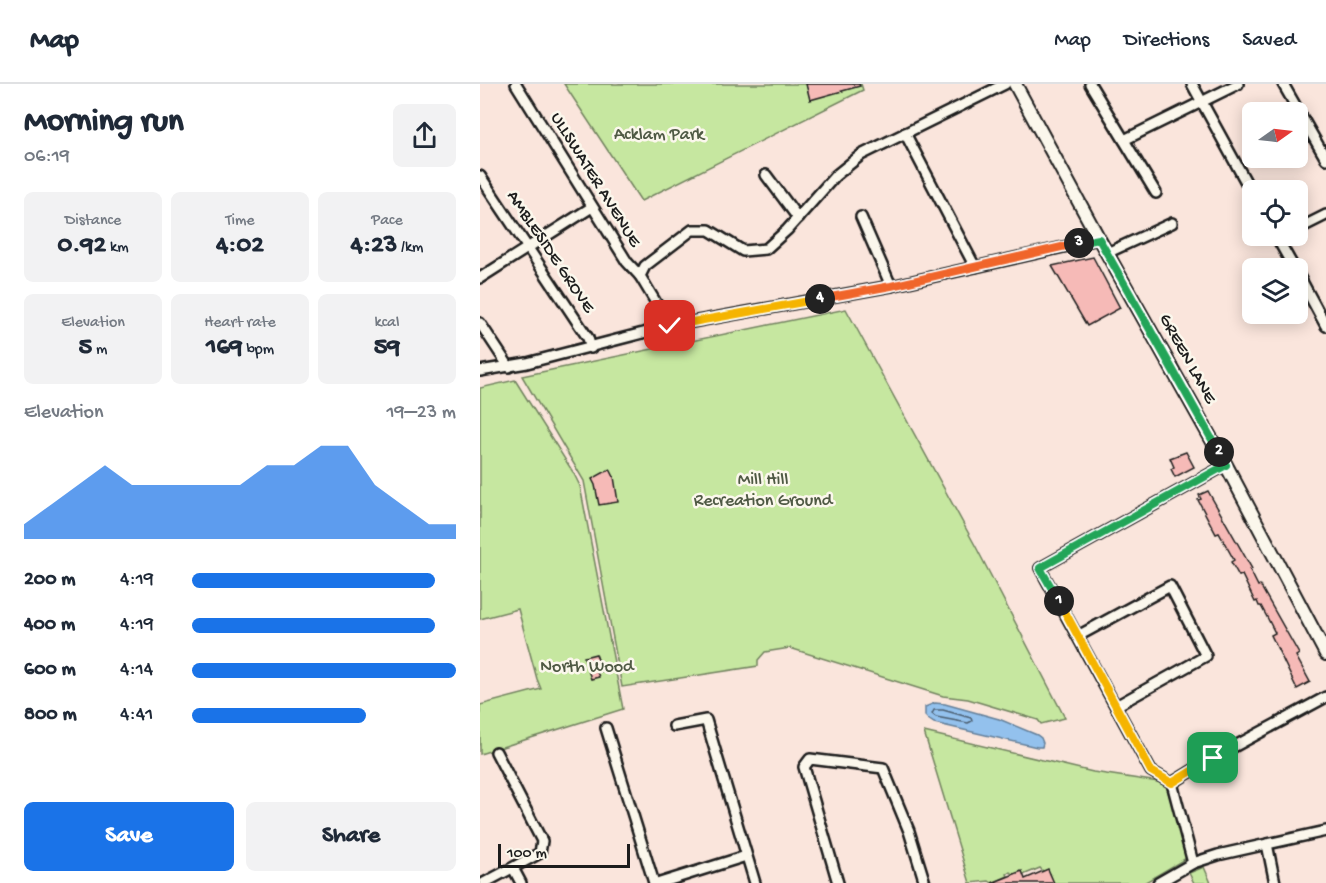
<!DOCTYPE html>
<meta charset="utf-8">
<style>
body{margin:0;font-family:"Gochi Hand",sans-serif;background:#f2f2f3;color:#1f2937;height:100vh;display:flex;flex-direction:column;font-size:22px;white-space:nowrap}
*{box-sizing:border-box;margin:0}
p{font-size:20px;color:#747a83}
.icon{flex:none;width:33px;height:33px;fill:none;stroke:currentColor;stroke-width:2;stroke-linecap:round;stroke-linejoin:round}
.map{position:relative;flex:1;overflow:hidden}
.sheet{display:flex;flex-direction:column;background:#fff;width:480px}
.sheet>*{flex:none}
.needle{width:39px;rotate:76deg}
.tools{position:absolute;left:762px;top:18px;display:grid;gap:12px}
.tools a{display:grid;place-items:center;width:66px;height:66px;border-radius:9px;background:#fff;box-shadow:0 3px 15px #0003;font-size:30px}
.scale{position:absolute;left:18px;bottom:15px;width:132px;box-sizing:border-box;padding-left:6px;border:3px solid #1c1c1c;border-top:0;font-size:16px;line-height:21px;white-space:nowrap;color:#1c1c1c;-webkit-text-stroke:4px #fbf7ec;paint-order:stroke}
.pin{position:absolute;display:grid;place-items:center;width:51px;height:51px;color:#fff;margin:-26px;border-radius:12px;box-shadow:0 3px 9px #0006}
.km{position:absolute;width:30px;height:30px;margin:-15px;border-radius:50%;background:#222;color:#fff;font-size:16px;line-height:30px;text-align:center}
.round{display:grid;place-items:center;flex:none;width:63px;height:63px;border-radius:9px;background:#f2f2f3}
.headline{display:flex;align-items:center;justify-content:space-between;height:102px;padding:0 24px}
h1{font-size:33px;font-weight:800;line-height:45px}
.metrics{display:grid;grid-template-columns:repeat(3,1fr);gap:9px;height:102px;padding:6px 24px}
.metrics div{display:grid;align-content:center;border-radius:9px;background:#f2f2f3;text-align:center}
.metrics b{font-size:26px;font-weight:800}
.metrics small{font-size:16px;font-weight:400}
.metrics p{font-size:16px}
.chart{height:168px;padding:12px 24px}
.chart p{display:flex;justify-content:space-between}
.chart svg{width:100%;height:108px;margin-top:6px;fill:#1a73e8;opacity:.7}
.button{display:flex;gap:12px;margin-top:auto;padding:12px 24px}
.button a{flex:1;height:69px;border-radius:9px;background:#1a73e8;color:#fff;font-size:24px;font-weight:800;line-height:69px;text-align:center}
.button a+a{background:#f2f2f3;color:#1f2937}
ul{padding:0 24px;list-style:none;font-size:20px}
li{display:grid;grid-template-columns:96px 72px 1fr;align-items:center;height:45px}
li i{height:15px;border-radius:8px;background:#1a73e8}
header{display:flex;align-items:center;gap:36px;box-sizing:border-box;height:84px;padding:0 30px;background:#fff;border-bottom:2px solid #e0e1e3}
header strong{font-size:28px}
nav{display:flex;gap:33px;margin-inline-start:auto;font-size:21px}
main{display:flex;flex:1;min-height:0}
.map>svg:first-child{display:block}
.green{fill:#c6e7a0;stroke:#71825e;stroke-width:1.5}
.water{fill:#93c1ed;stroke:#637f99;stroke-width:1.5}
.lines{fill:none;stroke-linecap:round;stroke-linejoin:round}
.shore{stroke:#4c5e70;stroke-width:1.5}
.building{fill:#f6bab7;stroke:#1c1c1c;stroke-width:1.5}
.street-casing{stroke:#1c1c1c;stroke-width:14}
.secondary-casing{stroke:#1c1c1c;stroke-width:16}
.street{stroke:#fbf7ec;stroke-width:9}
.secondary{stroke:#fbf7ec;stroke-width:12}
.split-1-casing{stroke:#fff;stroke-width:12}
.split-2-casing{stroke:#fff;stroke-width:12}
.split-3-casing{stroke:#fff;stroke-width:12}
.split-4-casing{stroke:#fff;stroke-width:12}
.split-5-casing{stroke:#fff;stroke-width:12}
.split-1{stroke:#f5b400;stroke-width:8}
.split-2{stroke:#22a559;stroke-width:8}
.split-3{stroke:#22a559;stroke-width:8}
.split-4{stroke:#f0652b;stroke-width:8}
.split-5{stroke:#f5b400;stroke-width:8}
.labels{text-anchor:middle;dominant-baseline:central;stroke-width:5;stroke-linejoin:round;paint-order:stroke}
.park-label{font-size:18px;fill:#4f5944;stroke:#fbf7ec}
.street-label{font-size:18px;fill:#1c1c1c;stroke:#fbf7ec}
</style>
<header>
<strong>Map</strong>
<nav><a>Map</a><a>Directions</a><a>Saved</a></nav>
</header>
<main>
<section class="sheet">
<div class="headline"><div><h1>Morning run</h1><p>06:19</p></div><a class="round"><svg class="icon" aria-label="share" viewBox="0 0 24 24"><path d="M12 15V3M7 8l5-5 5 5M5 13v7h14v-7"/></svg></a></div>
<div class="metrics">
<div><p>Distance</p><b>0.92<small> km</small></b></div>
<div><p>Time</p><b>4:02</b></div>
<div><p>Pace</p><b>4:23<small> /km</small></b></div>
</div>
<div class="metrics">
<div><p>Elevation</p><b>5<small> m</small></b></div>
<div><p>Heart rate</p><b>169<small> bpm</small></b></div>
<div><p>kcal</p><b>59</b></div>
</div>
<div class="chart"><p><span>Elevation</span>19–23 m</p>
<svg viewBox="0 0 160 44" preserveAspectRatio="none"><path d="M0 44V38L10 30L20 22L30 14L40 22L50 22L60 22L70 22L80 22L90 14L100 14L110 6L120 6L130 22L140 30L150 38L160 38V44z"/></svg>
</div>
<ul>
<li><b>200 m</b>4:19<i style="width:92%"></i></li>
<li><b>400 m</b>4:19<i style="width:92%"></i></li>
<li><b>600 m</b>4:14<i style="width:100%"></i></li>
<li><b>800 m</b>4:41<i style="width:66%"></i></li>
</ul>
<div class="button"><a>Save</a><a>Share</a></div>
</section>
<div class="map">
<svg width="846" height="799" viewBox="0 0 846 799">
<rect width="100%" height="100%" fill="#fae5dc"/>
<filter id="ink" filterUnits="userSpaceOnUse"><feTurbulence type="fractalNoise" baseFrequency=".0167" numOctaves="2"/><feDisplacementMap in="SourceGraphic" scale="12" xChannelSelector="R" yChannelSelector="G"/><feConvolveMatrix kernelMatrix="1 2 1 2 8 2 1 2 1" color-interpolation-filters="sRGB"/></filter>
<g filter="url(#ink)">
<g class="green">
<polygon points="84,0 381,0 383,6 161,117"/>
<polygon points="366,225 496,463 585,634 561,640 558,636 488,615 463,612 310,564 285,568 278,576 278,582 142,603 104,397 42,292"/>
<polygon points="35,296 93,388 100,402 143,625 0,670 0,621 61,605 57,595 38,525 0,535 0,304"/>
<polygon points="444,648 613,688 685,699 710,772 664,799 574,799 560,784 543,791 541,787 534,790 530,788 527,790 528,792 512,799 509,797 490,799"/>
<polygon points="724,783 731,799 714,799 709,789"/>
</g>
<polygon class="water" points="455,619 465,620 519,635 557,651 561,654 563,659 562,663 557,663 454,639 448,635 445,632 445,623"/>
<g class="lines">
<polygon class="shore" points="454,626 463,626 491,634 492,637 488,639 456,633 452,630"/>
</g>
<g class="building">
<polygon points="326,0 379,0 380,2 330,16"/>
<polygon points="613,173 640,224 607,242 572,182"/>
<polygon points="706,368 714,383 695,393 691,385 694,383 690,374"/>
<polygon points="130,385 134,393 138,418 119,421 115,401 112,395"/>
<polygon points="728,407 772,485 770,486 778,502 780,501 819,570 816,572 830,598 817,605 791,551 795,549 788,535 781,522 779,522 777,517 775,518 762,491 759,492 751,478 754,476 739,449 736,450 718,416 721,415 719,411"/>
<polygon points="116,570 122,587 117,588 119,593 111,595 104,573"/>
<polygon points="568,785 574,799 512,799 542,787 545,795"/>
</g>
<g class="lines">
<defs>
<g id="street">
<polyline points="36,0 147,178 160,192"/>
<polyline points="610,0 676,109"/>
<polyline points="712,0 772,109"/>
<polyline points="803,0 846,75"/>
<polyline points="425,49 495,183"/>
<polyline points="644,56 758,0"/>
<polyline points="286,91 318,134"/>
<polyline points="0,92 108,254 111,264"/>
<polyline points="381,133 411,202"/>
<polyline points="818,145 846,131"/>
<polyline points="796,152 814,184"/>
<polyline points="627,169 692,139"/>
<polyline points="818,190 846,242"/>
<polyline points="0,194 112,123"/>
<polyline points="0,239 29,283"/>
<polyline points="190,242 160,192 165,182 212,146 229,146 263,167 286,165 307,146 355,92 381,71 525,0"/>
<polyline points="0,287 47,279 190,242 411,202 619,155"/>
<polyline points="598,552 690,502 726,572 636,622"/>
<polyline points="194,642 226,636 275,799"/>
<polyline points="126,644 174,799"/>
<polyline points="692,699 671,687 560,484 746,381"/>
<polyline points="692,699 733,674 846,613"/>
<polyline points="692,699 713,779"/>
<polyline points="787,760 795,799"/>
<polyline points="33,784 41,799"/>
<polyline points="4,799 60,769 62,757 16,668"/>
<polyline points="180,799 266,772"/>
<polyline points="358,799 324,683 330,675 403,684 429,747 445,799"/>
<polyline points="678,799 713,779 738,771 846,747"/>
</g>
<polyline id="secondary" points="535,0 619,155 746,381 846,570"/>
</defs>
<use href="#street" class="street-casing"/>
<use href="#secondary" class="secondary-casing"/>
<use href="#street" class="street"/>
<use href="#secondary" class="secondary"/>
</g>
</g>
<g class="lines" filter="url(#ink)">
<defs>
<polyline id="split-1" points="579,517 671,687 692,699 733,674"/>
<polyline id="split-2" points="579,517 560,484 746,381 739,368"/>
<polyline id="split-3" points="599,159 619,155 739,368"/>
<polyline id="split-4" points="340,215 411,202 599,159"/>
<polyline id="split-5" points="190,242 340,215"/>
</defs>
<use href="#split-1" class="split-1-casing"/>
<use href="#split-2" class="split-2-casing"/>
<use href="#split-3" class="split-3-casing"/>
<use href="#split-4" class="split-4-casing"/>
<use href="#split-5" class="split-5-casing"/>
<use href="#split-1" class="split-1"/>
<use href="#split-2" class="split-2"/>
<use href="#split-3" class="split-3"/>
<use href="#split-4" class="split-4"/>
<use href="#split-5" class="split-5"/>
</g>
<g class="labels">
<g class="park-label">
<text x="179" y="51">Acklam Park</text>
<text x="283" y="396">Mill Hill<tspan x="283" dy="21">Recreation Ground</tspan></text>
<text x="107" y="583">North Wood</text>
</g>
<g class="street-label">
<text transform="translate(115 96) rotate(58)">ULLSWATER AVENUE</text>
<text transform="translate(70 168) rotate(56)">AMBLESIDE GROVE</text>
<text transform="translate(707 275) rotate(61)">GREEN LANE</text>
</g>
</g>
</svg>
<div class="tools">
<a><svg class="needle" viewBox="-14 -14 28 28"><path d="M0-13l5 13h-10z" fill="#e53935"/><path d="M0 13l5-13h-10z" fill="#747a83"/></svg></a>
<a><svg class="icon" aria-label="locate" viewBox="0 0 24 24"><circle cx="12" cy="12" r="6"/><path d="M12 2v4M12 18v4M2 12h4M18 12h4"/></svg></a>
<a><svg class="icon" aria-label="layers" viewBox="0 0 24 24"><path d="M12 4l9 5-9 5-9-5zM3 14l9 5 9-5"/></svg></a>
</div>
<div class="scale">100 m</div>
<div class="pin" style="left:733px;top:674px;background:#1e9e55"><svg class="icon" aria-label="arrive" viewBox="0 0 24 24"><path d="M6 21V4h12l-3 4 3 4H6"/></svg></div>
<div class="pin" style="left:190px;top:242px;background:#d93025"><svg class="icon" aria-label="check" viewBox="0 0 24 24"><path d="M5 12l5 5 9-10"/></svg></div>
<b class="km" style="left:579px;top:517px">1</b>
<b class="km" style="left:739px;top:368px">2</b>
<b class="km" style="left:599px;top:159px">3</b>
<b class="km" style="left:340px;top:215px">4</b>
</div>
</main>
